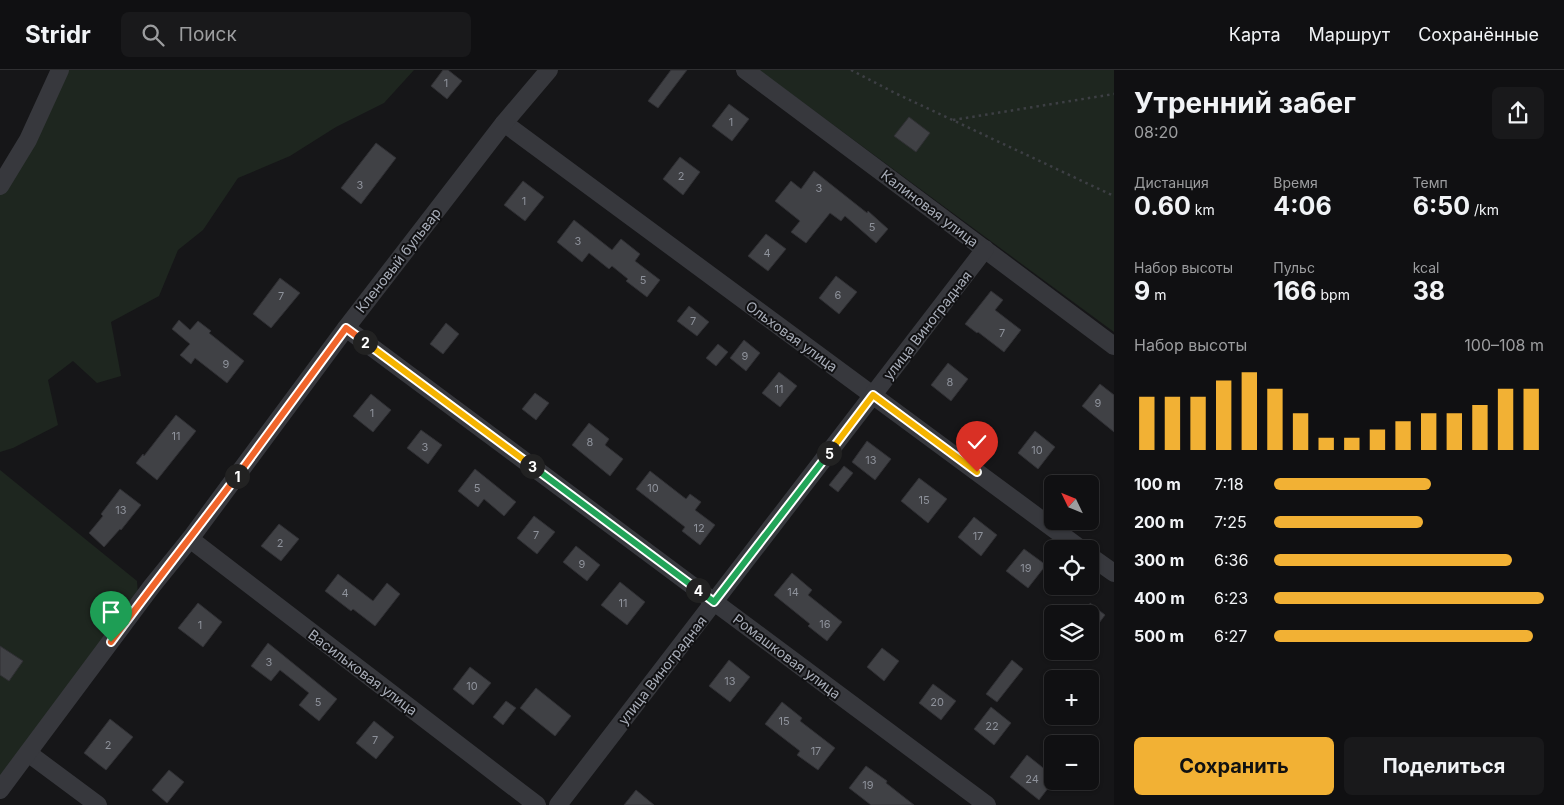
<!DOCTYPE html>
<html lang="ru">
<meta charset="utf-8">
<style>
body{margin:0;font-family:Inter,sans-serif;background:#19191b;color:#f1f3f6;height:100vh;display:flex;flex-direction:column;font-size:19px;white-space:nowrap}
*{box-sizing:border-box;margin:0}
p{font-size:16px;color:#9c9d9f}
.icon{flex:none;width:28px;height:28px;fill:none;stroke:currentColor;stroke-width:2;stroke-linecap:round;stroke-linejoin:round}
.map{position:relative;flex:1;overflow:hidden}
.drawer{display:flex;flex-direction:column;background:#101012;width:450px}
.drawer>*{flex:none}
.needle{width:32px;rotate:313deg}
.fabs{position:absolute;left:1044px;top:405px;display:grid;gap:10px}
.fabs a{display:grid;place-items:center;width:55px;height:55px;border-radius:8px;background:#101012;box-shadow:0 1px 4px #0004,0 0 0 1px #303032;font-size:25px}
.pin{position:absolute;display:grid;place-items:center;width:42px;height:42px;color:#fff;margin:-51px -21px;border-radius:50% 50% 50% 0;rotate:-45deg;box-shadow:0 0 5px #0007}
.pin .icon{rotate:45deg}
.km{position:absolute;width:25px;height:25px;margin:-12px;border-radius:50%;background:#222;color:#fff;font-size:14px;line-height:25px;text-align:center}
.round{display:grid;place-items:center;flex:none;width:52px;height:52px;border-radius:8px;background:#19191b}
.overview{display:flex;align-items:center;justify-content:space-between;height:85px;padding:0 20px}
h1{font-size:28px;font-weight:700;line-height:38px}
.stats{display:grid;grid-template-columns:repeat(3,1fr);gap:8px;height:85px;padding:5px 20px}
.stats div{display:grid;align-content:center}
.stats b{font-size:25px;font-weight:700}
.stats small{font-size:14px;font-weight:400}
.stats p{font-size:14px}
.chart{height:140px;padding:10px 20px}
.chart p{display:flex;justify-content:space-between}
.chart svg{width:100%;height:90px;margin-top:5px;stroke:#f2b134;stroke-width:6}
.action{display:flex;gap:10px;margin-top:auto;padding:10px 20px}
.action a{flex:1;height:58px;border-radius:8px;background:#f2b134;color:#111;font-size:20px;font-weight:700;line-height:58px;text-align:center}
.action a+a{background:#19191b;color:#f1f3f6}
ul{padding:0 20px;list-style:none;font-size:16px}
li{display:grid;grid-template-columns:80px 60px 1fr;align-items:center;height:38px}
li i{height:12px;border-radius:6px;background:#f2b134}
header{display:flex;align-items:center;gap:30px;box-sizing:border-box;height:70px;padding:0 25px;background:#101012;border-bottom:1px solid #303032}
header strong{font-size:24px}
nav{display:flex;gap:28px;margin-inline-start:auto;font-size:18px}
.search{width:350px;height:45px;background:#19191b;display:flex;align-items:center;gap:12px;box-sizing:border-box;padding:0 18px;border-radius:8px;color:#9c9d9f;font-size:19px}
main{display:flex;flex:1;min-height:0}
.map>svg:first-child{display:block}
.green{fill:#1e261f}
.building{fill:#404145;stroke:#303034}
.lines{fill:none;stroke-linecap:round;stroke-linejoin:round}
.path{stroke:#3d3f44;stroke-width:2.5;stroke-dasharray:2.5 4;stroke-linecap:butt}
.minor{stroke:#37383d;stroke-width:18}
.split-1-casing{stroke:#fff;stroke-width:10}
.split-2-casing{stroke:#fff;stroke-width:10}
.split-3-casing{stroke:#fff;stroke-width:10}
.split-4-casing{stroke:#fff;stroke-width:10}
.split-5-casing{stroke:#fff;stroke-width:10}
.split-6-casing{stroke:#fff;stroke-width:10}
.split-1{stroke:#f0652b;stroke-width:6}
.split-2{stroke:#f0652b;stroke-width:6}
.split-3{stroke:#f5b400;stroke-width:6}
.split-4{stroke:#22a559;stroke-width:6}
.split-5{stroke:#22a559;stroke-width:6}
.split-6{stroke:#f5b400;stroke-width:6}
.labels{text-anchor:middle;dominant-baseline:central;stroke-width:4;stroke-linejoin:round;paint-order:stroke}
.number-label{font-size:11px;fill:#8e929b}
.street-label{font-size:14px;fill:#a8adb8;stroke:#111113}
</style>
<header>
<strong>Stridr</strong>
<div class="search"><svg class="icon" aria-label="search" viewBox="0 0 24 24"><circle cx="10" cy="10" r="6"/><path d="M15 15l6 6"/></svg>Поиск</div>
<nav><a>Карта</a><a>Маршрут</a><a>Сохранённые</a></nav>
</header>
<main>
<div class="map">
<svg width="1114" height="735" viewBox="0 0 1114 735">
<rect width="100%" height="100%" fill="#161618"/>
<g class="green">
<polygon points="66,0 414,0 384,33 336,57 290,86 238,108 203,160 178,180 159,226 111,252 121,306 97,313 73,291 48,310 58,355 13,378 0,382 0,124"/>
<polygon points="759,0 1114,0 1114,262"/>
<polygon points="0,400 137,511 138,525 0,708"/>
</g>
<g class="building">
<polygon points="443,0 448,0 462,11 447,29 431,16"/>
<polygon points="671,0 687,0 658,38 648,31"/>
<polygon points="729,34 749,49 732,71 712,56"/>
<polygon points="909,47 930,63 916,82 894,66"/>
<polygon points="376,73 396,88 361,134 341,118"/>
<polygon points="680,87 700,102 683,125 663,109"/>
<polygon points="814,101 867,143 868,141 888,159 876,173 845,146 841,151 830,143 806,173 791,162 800,151 775,131 791,111 801,119"/>
<polygon points="523,111 544,127 525,151 504,135"/>
<polygon points="574,150 612,180 621,169 640,184 635,191 660,210 647,227 626,211 628,209 612,196 609,199 589,183 582,192 557,172"/>
<polygon points="766,164 786,179 768,201 748,186"/>
<polygon points="836,206 857,222 839,244 819,228"/>
<polygon points="280,208 300,223 271,258 253,244"/>
<polygon points="991,221 1003,230 995,240 1021,260 1004,282 978,262 977,263 965,254"/>
<polygon points="689,236 709,252 697,266 677,251"/>
<polygon points="179,250 190,260 198,251 211,261 209,263 244,291 227,313 195,288 191,294 180,285 190,274 172,259"/>
<polygon points="446,253 459,264 443,284 430,274"/>
<polygon points="744,270 760,283 746,301 730,288"/>
<polygon points="718,274 728,282 716,296 706,288"/>
<polygon points="948,293 968,309 951,331 931,315"/>
<polygon points="779,302 797,316 780,337 762,323"/>
<polygon points="1100,314 1114,325 1114,362 1082,336"/>
<polygon points="535,323 549,333 536,350 522,339"/>
<polygon points="371,324 391,340 373,362 353,346"/>
<polygon points="176,345 196,361 157,410 136,393 143,384 144,386"/>
<polygon points="589,353 609,369 605,375 623,389 610,406 572,375"/>
<polygon points="421,360 442,375 428,394 407,378"/>
<polygon points="1035,361 1055,377 1038,399 1018,383"/>
<polygon points="867,371 891,389 875,410 852,392"/>
<polygon points="844,396 853,403 838,422 829,415"/>
<polygon points="475,399 516,432 504,446 484,429 478,437 458,421"/>
<polygon points="650,401 686,429 690,424 701,432 695,440 715,455 700,475 682,461 685,457 636,419"/>
<polygon points="919,408 947,429 928,453 901,431"/>
<polygon points="120,419 141,435 121,460 120,459 104,477 89,463 103,446 101,444"/>
<polygon points="534,446 555,462 537,484 517,468"/>
<polygon points="974,447 997,465 981,486 958,467"/>
<polygon points="279,454 299,469 281,491 261,476"/>
<polygon points="576,476 600,495 587,511 563,492"/>
<polygon points="1024,479 1046,495 1028,518 1006,501"/>
<polygon points="792,503 812,520 808,525 842,552 827,571 808,556 810,554 774,525"/>
<polygon points="338,504 373,531 387,513 400,524 375,556 353,539 351,541 325,521"/>
<polygon points="620,512 645,532 627,555 601,535"/>
<polygon points="198,533 222,552 203,577 178,558"/>
<polygon points="1090,533 1105,545 1090,565"/>
<polygon points="268,573 337,629 319,651 299,635 309,623 280,600 271,611 251,596"/>
<polygon points="0,576 23,591 9,611 0,605"/>
<polygon points="882,578 899,591 884,611 867,597"/>
<polygon points="729,590 750,607 730,632 709,616"/>
<polygon points="1012,590 1023,599 997,632 986,624"/>
<polygon points="470,597 491,613 473,635 453,619"/>
<polygon points="933,614 956,631 941,650 919,633"/>
<polygon points="536,618 571,646 555,666 520,638"/>
<polygon points="506,631 516,638 503,655 493,647"/>
<polygon points="782,632 802,648 800,651 835,678 818,700 797,685 800,681 765,654"/>
<polygon points="991,637 1011,653 994,675 974,659"/>
<polygon points="110,649 133,667 106,700 84,683"/>
<polygon points="374,651 394,667 376,689 356,673"/>
<polygon points="1027,685 1052,705 1052,713 1039,730 1010,707"/>
<polygon points="866,696 887,711 886,713 914,735 871,735 849,718"/>
<polygon points="169,700 184,712 167,733 152,720"/>
<polygon points="636,720 654,735 624,735"/>
</g>
<g class="lines">
<g class="path">
<polyline points="851,0 895,23 1114,126"/>
<polyline points="953,50 1114,24"/>
</g>
<g class="minor">
<polyline points="745,0 1114,276"/>
<polyline points="504,53 1081,479"/>
<polyline points="0,116 28,70 60,0"/>
<polyline points="346,258 987,735"/>
<polyline points="190,469 537,735"/>
<polyline points="1090,486 1114,503"/>
<polyline points="28,683 98,735"/>
<polyline points="0,720 152,516 190,469 346,258 504,53 549,0"/>
<polyline points="558,735 985,179"/>
</g>
</g>
<g class="lines">
<defs>
<path id="split-1" d="M 111,572 C 152,516 195,462 237,406"/>
<polyline id="split-2" points="237,406 346,258 365,272"/>
<polyline id="split-3" points="365,272 532,396"/>
<polyline id="split-4" points="532,396 698,520"/>
<polyline id="split-5" points="698,520 714,532 829,383"/>
<polyline id="split-6" points="829,383 873,325 977,402"/>
</defs>
<use href="#split-1" class="split-1-casing"/>
<use href="#split-2" class="split-2-casing"/>
<use href="#split-3" class="split-3-casing"/>
<use href="#split-4" class="split-4-casing"/>
<use href="#split-5" class="split-5-casing"/>
<use href="#split-6" class="split-6-casing"/>
<use href="#split-1" class="split-1"/>
<use href="#split-2" class="split-2"/>
<use href="#split-3" class="split-3"/>
<use href="#split-4" class="split-4"/>
<use href="#split-5" class="split-5"/>
<use href="#split-6" class="split-6"/>
</g>
<g class="labels">
<g class="number-label">
<text x="446" y="13">1</text>
<text x="731" y="52">1</text>
<text x="681" y="106">2</text>
<text x="360" y="115">3</text>
<text x="819" y="118">3</text>
<text x="524" y="131">1</text>
<text x="872" y="157">5</text>
<text x="578" y="171">3</text>
<text x="767" y="183">4</text>
<text x="643" y="210">5</text>
<text x="838" y="225">6</text>
<text x="281" y="226">7</text>
<text x="693" y="251">7</text>
<text x="1002" y="263">7</text>
<text x="745" y="286">9</text>
<text x="226" y="294">9</text>
<text x="950" y="312">8</text>
<text x="779" y="319">11</text>
<text x="1098" y="333">9</text>
<text x="372" y="343">1</text>
<text x="176" y="366">11</text>
<text x="590" y="372">8</text>
<text x="425" y="377">3</text>
<text x="1037" y="380">10</text>
<text x="871" y="390">13</text>
<text x="477" y="418">5</text>
<text x="653" y="418">10</text>
<text x="924" y="430">15</text>
<text x="121" y="440">13</text>
<text x="699" y="458">12</text>
<text x="536" y="465">7</text>
<text x="978" y="466">17</text>
<text x="280" y="473">2</text>
<text x="582" y="494">9</text>
<text x="1026" y="498">19</text>
<text x="793" y="522">14</text>
<text x="345" y="523">4</text>
<text x="623" y="533">11</text>
<text x="825" y="554">16</text>
<text x="200" y="555">1</text>
<text x="269" y="592">3</text>
<text x="730" y="611">13</text>
<text x="472" y="616">10</text>
<text x="318" y="632">5</text>
<text x="937" y="632">20</text>
<text x="784" y="651">15</text>
<text x="992" y="656">22</text>
<text x="375" y="670">7</text>
<text x="108" y="675">2</text>
<text x="816" y="681">17</text>
<text x="1032" y="709">24</text>
<text x="868" y="715">19</text>
</g>
<g class="street-label">
<text transform="translate(930 138) rotate(37)">Калиновая улица</text>
<text transform="translate(398 190) rotate(-52)">Кленовый бульвар</text>
<text transform="translate(927 255) rotate(-52)">улица Виноградная</text>
<text transform="translate(792 266) rotate(36)">Ольховая улица</text>
<text transform="translate(787 586) rotate(37)">Ромашковая улица</text>
<text transform="translate(662 600) rotate(-52)">улица Виноградная</text>
<text transform="translate(363 602) rotate(37)">Васильковая улица</text>
</g>
</g>
</svg>
<div class="fabs">
<a><svg class="needle" viewBox="-14 -14 28 28"><path d="M0-13l5 13h-10z" fill="#e53935"/><path d="M0 13l5-13h-10z" fill="#9c9d9f"/></svg></a>
<a><svg class="icon" aria-label="locate" viewBox="0 0 24 24"><circle cx="12" cy="12" r="6"/><path d="M12 2v4M12 18v4M2 12h4M18 12h4"/></svg></a>
<a><svg class="icon" aria-label="layers" viewBox="0 0 24 24"><path d="M12 4l9 5-9 5-9-5zM3 14l9 5 9-5"/></svg></a>
<a>+</a>
<a>−</a>
</div>
<div class="pin" style="left:111px;top:572px;background:#1e9e55"><svg class="icon" aria-label="arrive" viewBox="0 0 24 24"><path d="M6 21V4h12l-3 4 3 4H6"/></svg></div>
<div class="pin" style="left:977px;top:402px;background:#d93025"><svg class="icon" aria-label="check" viewBox="0 0 24 24"><path d="M5 12l5 5 9-10"/></svg></div>
<b class="km" style="left:237px;top:406px">1</b>
<b class="km" style="left:365px;top:272px">2</b>
<b class="km" style="left:532px;top:396px">3</b>
<b class="km" style="left:698px;top:520px">4</b>
<b class="km" style="left:829px;top:383px">5</b>
</div>
<section class="drawer">
<div class="overview"><div><h1>Утренний забег</h1><p>08:20</p></div><a class="round"><svg class="icon" aria-label="share" viewBox="0 0 24 24"><path d="M12 15V3M7 8l5-5 5 5M5 13v7h14v-7"/></svg></a></div>
<div class="stats">
<div><p>Дистанция</p><b>0.60<small> km</small></b></div>
<div><p>Время</p><b>4:06</b></div>
<div><p>Темп</p><b>6:50<small> /km</small></b></div>
</div>
<div class="stats">
<div><p>Набор высоты</p><b>9<small> m</small></b></div>
<div><p>Пульс</p><b>166<small> bpm</small></b></div>
<div><p>kcal</p><b>38</b></div>
</div>
<div class="chart"><p><span>Набор высоты</span>100–108 m</p>
<svg viewBox="0 0 160 44" preserveAspectRatio="none"><path d="M5 44V18M15 44V18M25 44V18M35 44V10M45 44V6M55 44V14M65 44V26M75 44V38M85 44V38M95 44V34M105 44V30M115 44V26M125 44V26M135 44V22M145 44V14M155 44V14"/></svg>
</div>
<ul>
<li><b>100 m</b>7:18<i style="width:58%"></i></li>
<li><b>200 m</b>7:25<i style="width:55%"></i></li>
<li><b>300 m</b>6:36<i style="width:88%"></i></li>
<li><b>400 m</b>6:23<i style="width:100%"></i></li>
<li><b>500 m</b>6:27<i style="width:96%"></i></li>
</ul>
<div class="action"><a>Сохранить</a><a>Поделиться</a></div>
</section>
</main>
